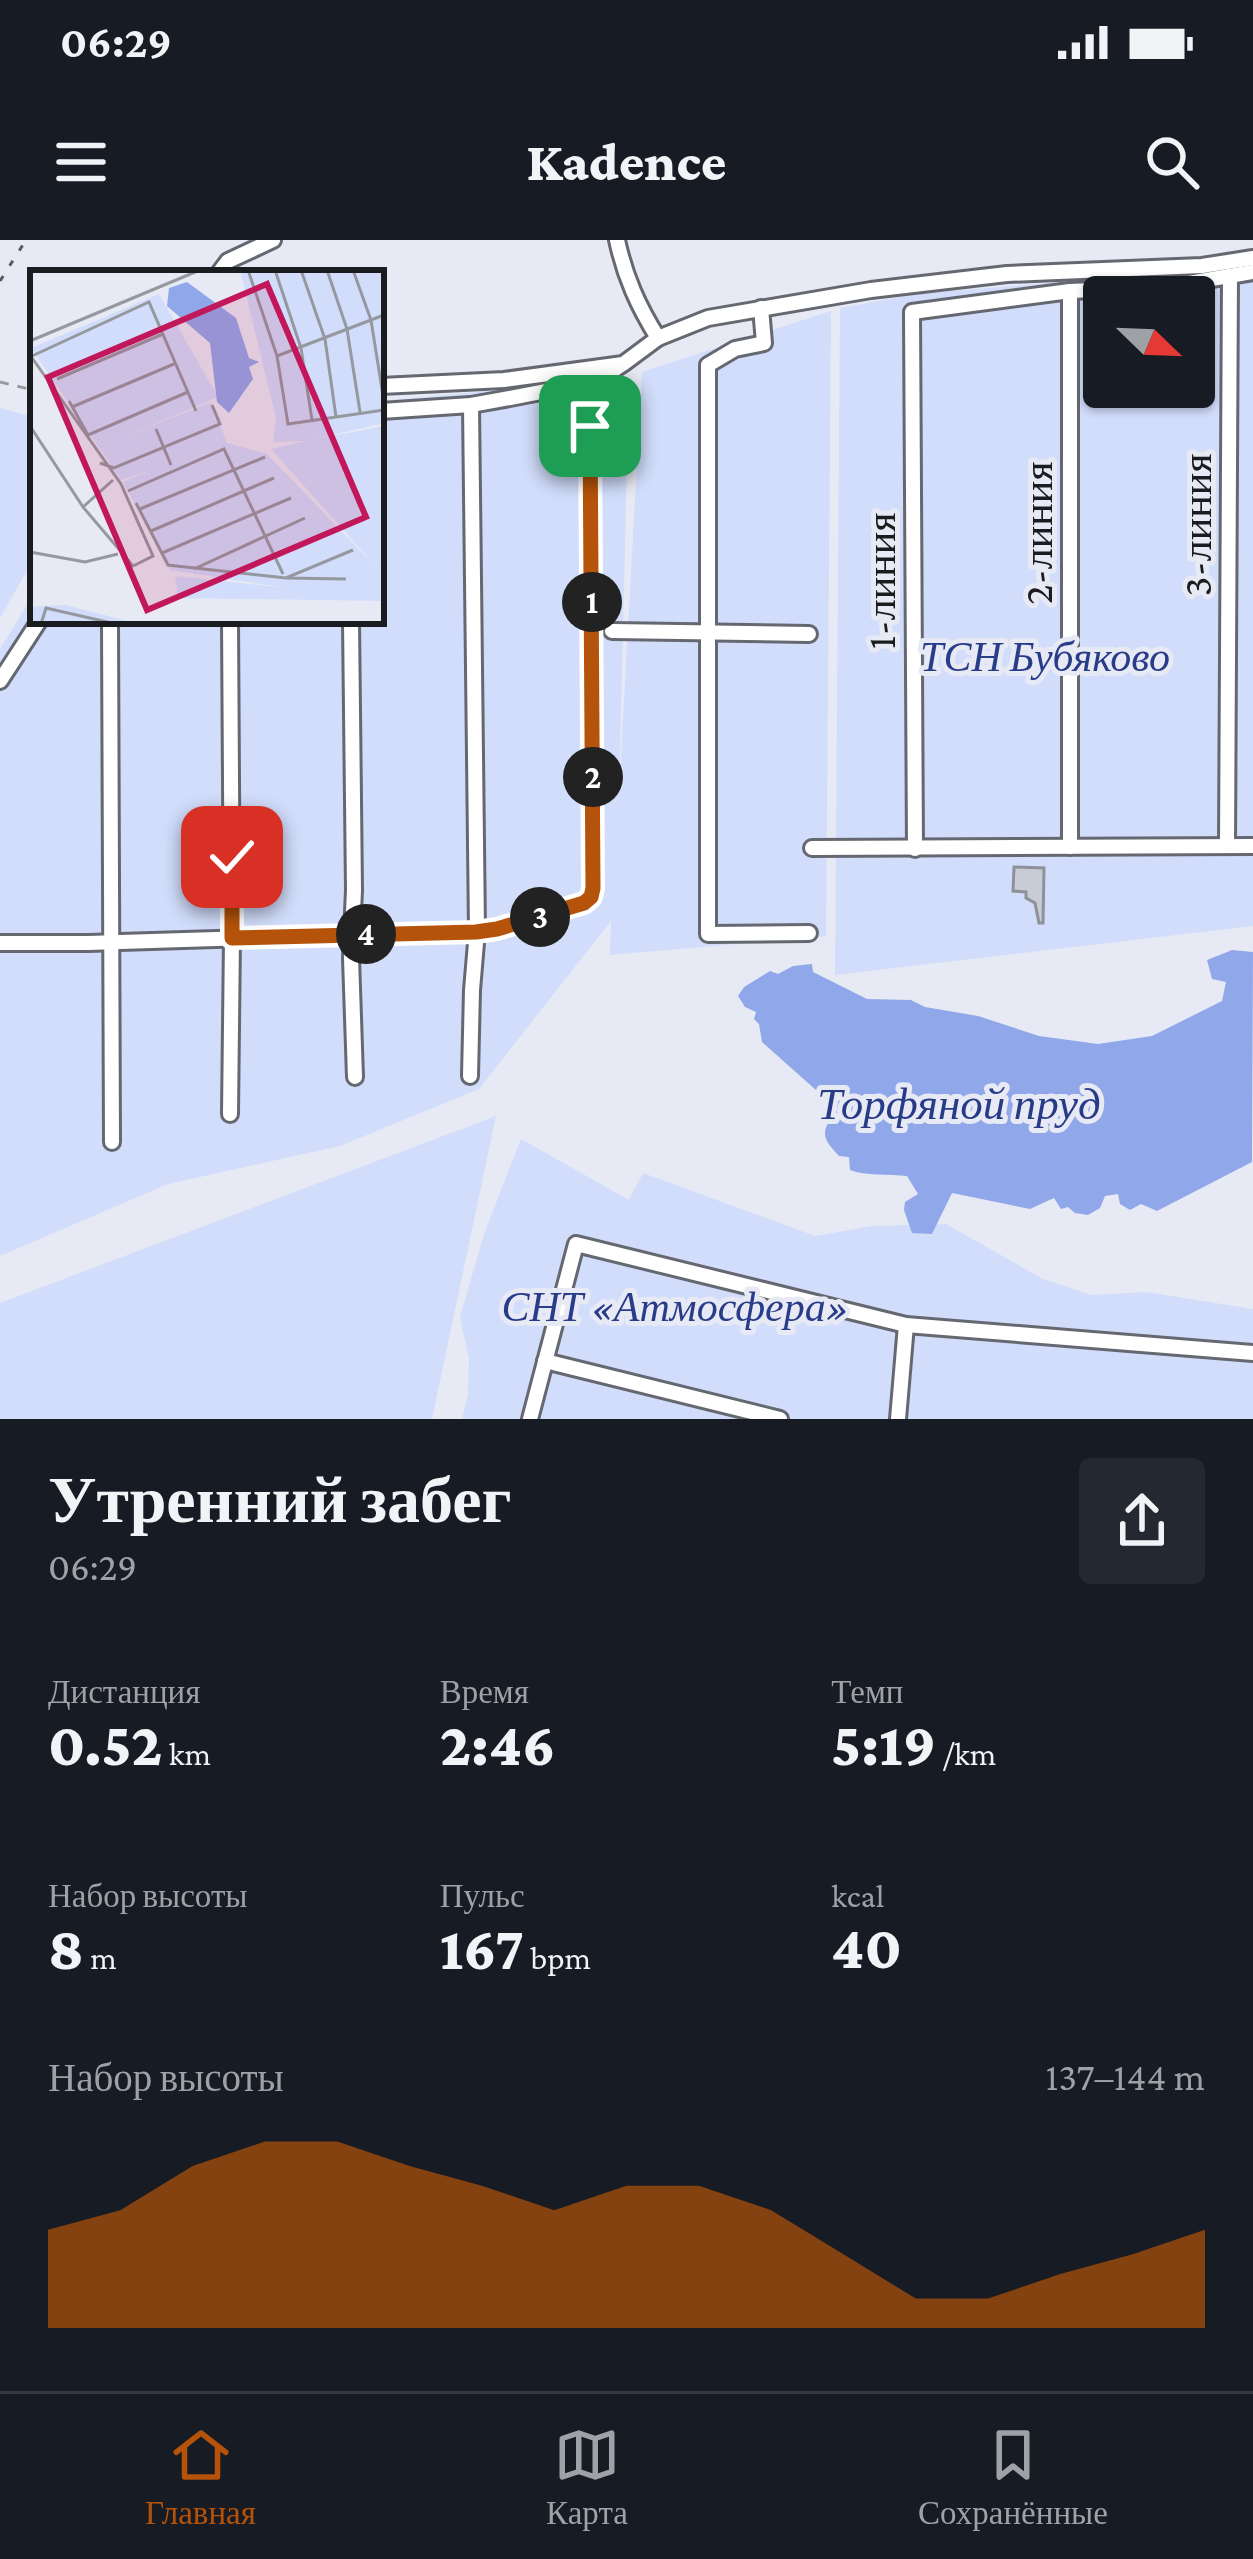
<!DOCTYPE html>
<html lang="ru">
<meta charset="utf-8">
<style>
body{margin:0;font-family:"Crimson Pro",serif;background:#242831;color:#f1f3f6;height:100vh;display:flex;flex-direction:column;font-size:45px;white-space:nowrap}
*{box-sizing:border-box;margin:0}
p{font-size:39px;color:#9ea1a6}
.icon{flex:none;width:66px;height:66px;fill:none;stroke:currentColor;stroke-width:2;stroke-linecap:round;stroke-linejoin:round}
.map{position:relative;height:1179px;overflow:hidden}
.drawer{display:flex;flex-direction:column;background:#171b24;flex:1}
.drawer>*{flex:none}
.needle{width:78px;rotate:113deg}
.controls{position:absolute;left:1083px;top:36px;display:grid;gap:24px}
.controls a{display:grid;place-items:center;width:132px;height:132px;border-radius:12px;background:#171b24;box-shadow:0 3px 9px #0004;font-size:60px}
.pin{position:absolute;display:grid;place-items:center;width:102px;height:102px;color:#fff;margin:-51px;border-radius:24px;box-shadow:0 6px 18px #0006}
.km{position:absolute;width:60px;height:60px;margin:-30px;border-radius:50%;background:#222;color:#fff;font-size:33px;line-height:60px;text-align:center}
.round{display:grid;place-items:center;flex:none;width:126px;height:126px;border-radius:12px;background:#242831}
.head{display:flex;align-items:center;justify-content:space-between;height:204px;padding:0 48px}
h1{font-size:66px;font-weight:800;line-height:90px}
.metrics{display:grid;grid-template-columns:repeat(3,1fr);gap:18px;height:204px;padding:12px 48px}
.metrics div{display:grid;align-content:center}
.metrics b{font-size:60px;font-weight:800}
.metrics small{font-size:33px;font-weight:400}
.metrics p{font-size:33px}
.chart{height:336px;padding:24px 48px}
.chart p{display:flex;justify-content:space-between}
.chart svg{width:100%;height:216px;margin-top:12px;fill:#b45309;opacity:.7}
.status{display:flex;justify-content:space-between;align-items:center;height:84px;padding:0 60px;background:#171b24;direction:ltr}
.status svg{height:33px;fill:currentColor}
header{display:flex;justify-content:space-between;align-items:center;height:156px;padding:0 48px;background:#171b24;font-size:54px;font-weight:800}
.tabs{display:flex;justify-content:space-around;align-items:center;height:168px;border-top:3px solid #363941;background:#171b24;font-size:33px;color:#9ea1a6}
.tabs a{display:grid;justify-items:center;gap:6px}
.tabs .current{color:#b45309}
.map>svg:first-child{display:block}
.green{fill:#d1ddfb;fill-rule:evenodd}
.water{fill:#90a8ea}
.building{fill:#c8ccd5;stroke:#8e919a;stroke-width:3}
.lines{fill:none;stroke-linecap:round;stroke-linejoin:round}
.minor-casing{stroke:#656871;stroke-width:20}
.path{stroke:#989aa2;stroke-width:3;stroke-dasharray:9 9;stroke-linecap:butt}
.minor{stroke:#fff;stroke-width:14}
.rail{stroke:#595a60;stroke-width:3;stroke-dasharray:6 12;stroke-linecap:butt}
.route-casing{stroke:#fff;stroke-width:24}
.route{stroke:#b45309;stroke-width:15}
.labels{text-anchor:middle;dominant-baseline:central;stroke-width:10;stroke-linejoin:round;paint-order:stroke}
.street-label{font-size:42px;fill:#1b1c1f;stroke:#e7eaf4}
.park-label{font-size:42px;font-style:italic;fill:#293c89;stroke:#e7eaf4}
.water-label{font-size:45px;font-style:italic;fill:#283b88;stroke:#e7eaf4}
.inset-road{fill:none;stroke:#95989f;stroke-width:3}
.view{fill:#c2185b;fill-opacity:0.15;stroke:#c2185b;stroke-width:6}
.inset-edge{fill:none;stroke:#1b1c1f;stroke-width:6}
</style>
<div class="status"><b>06:29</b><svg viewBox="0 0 49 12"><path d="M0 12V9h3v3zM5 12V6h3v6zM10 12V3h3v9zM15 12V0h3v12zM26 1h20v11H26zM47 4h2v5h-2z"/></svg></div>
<header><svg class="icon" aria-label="menu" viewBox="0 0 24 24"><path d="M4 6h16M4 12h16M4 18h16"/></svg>Kadence<svg class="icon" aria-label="search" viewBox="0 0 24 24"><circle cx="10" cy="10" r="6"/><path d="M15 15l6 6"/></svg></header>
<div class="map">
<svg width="1253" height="1179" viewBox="0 0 1253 1179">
<rect width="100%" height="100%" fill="#e7eaf4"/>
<g class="green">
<path d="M 1253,26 L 1253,686 L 835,735 L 840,68 L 916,54 ZM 1104,57 L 1194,57 L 1194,147 L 1104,147 Z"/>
<polygon points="831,71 826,696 610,715 611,681 479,849 340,906 168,944 0,1016 0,409 33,355 33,381 381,381 381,161 629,138 619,552 642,132"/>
<polygon points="0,168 33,177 33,320 0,378"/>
<polygon points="496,876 432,1179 0,1179 0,1063"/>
<polygon points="521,899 629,960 643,933 815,996 873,986 946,984 1043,1039 1092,1055 1146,1052 1253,1069 1253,1179 462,1179 468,1154 469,1119 460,1077 484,994"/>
</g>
<path class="water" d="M 1232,710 L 1253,712 L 1252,922 L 1157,971 L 1141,964 L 1130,970 L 1120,964 L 1118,954 L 1105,956 L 1100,968 L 1088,975 L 1075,973 L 1068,967 L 1061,969 L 1054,958 L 1030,969 L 952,953 L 932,994 L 912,993 L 904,970 L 905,962 L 918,954 L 907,936 C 890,934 865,936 850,930 L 849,917 L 839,916 C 818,894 824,893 835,867 L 762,802 L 759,784 L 754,779 L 756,772 L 745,767 L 738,756 L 744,747 L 770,731 L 778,734 L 793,726 L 812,724 L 813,732 L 867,759 L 911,760 L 925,767 L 978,776 L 1039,796 L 1098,804 L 1152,796 L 1222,761 L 1226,742 L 1212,739 L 1207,720 Z"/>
<polygon class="building" points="1014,627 1044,628 1043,683 1039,683 1035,663 1026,658 1026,652 1013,651"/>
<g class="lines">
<defs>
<g id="minor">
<path d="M 617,0 C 625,37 638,66 658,98"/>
<polyline points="219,33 228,21 273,0"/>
<polyline points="761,68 764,103 735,109 708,125 708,694 809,693"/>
<polyline points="381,146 504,140 623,124 658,98 708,78 871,50 1007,34 1202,26 1253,18"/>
<polyline points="381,171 471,165 510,158 598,141 621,125"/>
<polyline points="110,381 112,902"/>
<polyline points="230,381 232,698 230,874"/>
<polyline points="351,381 354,650 351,718 355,837"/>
<polyline points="612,391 809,394"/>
<polyline points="0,441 39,381"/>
<polyline points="1227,606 1230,36"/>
<polyline points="1070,607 1070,51"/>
<polyline points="812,608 1253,606"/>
<polyline points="915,609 912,72 1070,51 1166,47 1253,32"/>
<path d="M 0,703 L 88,703 L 477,691 C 514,688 549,674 584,663 L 591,657 L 593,648 L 590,186 L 578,145"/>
<polyline points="470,836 472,750 477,691 471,165"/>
<polyline points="545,1121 780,1179"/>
<polyline points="530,1179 576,1004 906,1085 1253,1113"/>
<polyline points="898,1179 906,1085"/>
</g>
</defs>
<use href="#minor" class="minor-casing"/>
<polyline class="path" points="0,142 33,150"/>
<use href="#minor" class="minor"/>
<polyline class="rail" points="0,41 26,0"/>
</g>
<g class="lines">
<defs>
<polyline id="route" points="232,617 232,698 476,692 497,689 584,663 591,657 593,648 590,186"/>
</defs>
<use href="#route" class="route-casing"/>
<use href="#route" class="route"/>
</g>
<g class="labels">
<g class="street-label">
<text transform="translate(1196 285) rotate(-90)">3-линия</text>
<text transform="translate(1037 293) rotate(-90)">2-линия</text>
<text transform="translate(880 341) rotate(-90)">1-линия</text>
</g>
<g class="park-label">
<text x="1045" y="416">ТСН Бубяково</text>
<text x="675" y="1066">СНТ «Атмосфера»</text>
</g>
<g class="water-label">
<text x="959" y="864">Торфяной пруд</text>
</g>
</g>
<g transform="translate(30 30)">
<rect width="354" height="354" fill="#e7eaf4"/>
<path d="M 210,0 L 354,0 L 354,153 L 281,170 L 354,156 L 354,331 L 148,328 L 145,306 L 257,318 L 140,300 L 93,212 L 121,200 L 91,210 L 1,78 L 129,24 L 188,127 L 89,169 L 181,132 L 197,173 L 237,184 L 350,301 L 241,179 L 275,171 L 243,172 L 246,148 ZM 35,335 L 110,354 L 0,354 L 0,337 Z" fill="#d1ddfb"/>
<path d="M 157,12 L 206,48 L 219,88 L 229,92 L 219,97 L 223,109 L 199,143 L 187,132 L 180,73 L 137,36 L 139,18 Z" fill="#90a8ea"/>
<path class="inset-road" d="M 218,0 L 247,86 L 258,154 L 354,140M 245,0 L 271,78 L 282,150M 271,0 L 295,69 L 306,147M 297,0 L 317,59 L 330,142M 323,0 L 341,50 L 354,132M 0,71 L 170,0M 0,85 L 91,214 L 123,286 L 103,296 L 53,237M 2,86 L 119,32 L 166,141M 247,86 L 354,45M 27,109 L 133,64M 39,131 L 58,165 L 158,122M 42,137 L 144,94M 0,156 L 53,237 L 83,210M 126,159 L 141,195M 70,193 L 84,198 L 190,154 L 182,135M 98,221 L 194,179 L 253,304M 106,233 L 138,295 L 256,308 L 323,280M 110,239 L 235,187M 121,261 L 244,208M 0,282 L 55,292 L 88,284M 132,283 L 261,228M 164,299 L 275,248M 204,304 L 302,262M 256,308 L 316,309M 11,354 L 16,338 L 86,354"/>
<path class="view" d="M 237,14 L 336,247 L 117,340 L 18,107 Z"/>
<rect width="354" height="354" class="inset-edge"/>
</g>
</svg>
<div class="controls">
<a><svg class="needle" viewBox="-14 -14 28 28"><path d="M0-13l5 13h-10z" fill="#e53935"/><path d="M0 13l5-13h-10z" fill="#9ea1a6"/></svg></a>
</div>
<div class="pin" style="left:590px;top:186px;background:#1e9e55"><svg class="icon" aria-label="arrive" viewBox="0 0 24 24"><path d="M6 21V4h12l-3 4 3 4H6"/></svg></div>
<div class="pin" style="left:232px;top:617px;background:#d93025"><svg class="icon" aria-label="check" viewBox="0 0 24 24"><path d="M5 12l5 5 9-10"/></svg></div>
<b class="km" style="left:592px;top:362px">1</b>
<b class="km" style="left:593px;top:537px">2</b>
<b class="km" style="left:540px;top:677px">3</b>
<b class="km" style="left:366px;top:694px">4</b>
</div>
<section class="drawer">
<div class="head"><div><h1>Утренний забег</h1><p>06:29</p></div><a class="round"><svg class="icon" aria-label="share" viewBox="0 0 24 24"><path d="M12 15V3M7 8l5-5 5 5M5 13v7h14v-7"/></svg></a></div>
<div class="metrics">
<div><p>Дистанция</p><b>0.52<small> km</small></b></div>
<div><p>Время</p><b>2:46</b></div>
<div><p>Темп</p><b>5:19<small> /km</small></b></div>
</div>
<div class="metrics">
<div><p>Набор высоты</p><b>8<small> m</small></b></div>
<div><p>Пульс</p><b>167<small> bpm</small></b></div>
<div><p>kcal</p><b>40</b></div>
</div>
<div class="chart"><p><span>Набор высоты</span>137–144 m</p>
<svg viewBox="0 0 160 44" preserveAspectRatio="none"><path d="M0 44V24L10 20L20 11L30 6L40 6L50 11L60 15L70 20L80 15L90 15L100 20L110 29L120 38L130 38L140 33L150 29L160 24V44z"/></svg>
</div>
</section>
<nav class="tabs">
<a class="current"><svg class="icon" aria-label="home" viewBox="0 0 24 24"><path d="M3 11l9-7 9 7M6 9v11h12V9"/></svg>Главная</a>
<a><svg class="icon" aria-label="map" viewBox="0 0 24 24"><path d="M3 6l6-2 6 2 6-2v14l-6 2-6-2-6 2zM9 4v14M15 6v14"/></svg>Карта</a>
<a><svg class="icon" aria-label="saved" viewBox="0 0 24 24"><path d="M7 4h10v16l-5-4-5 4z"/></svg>Сохранённые</a>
</nav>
